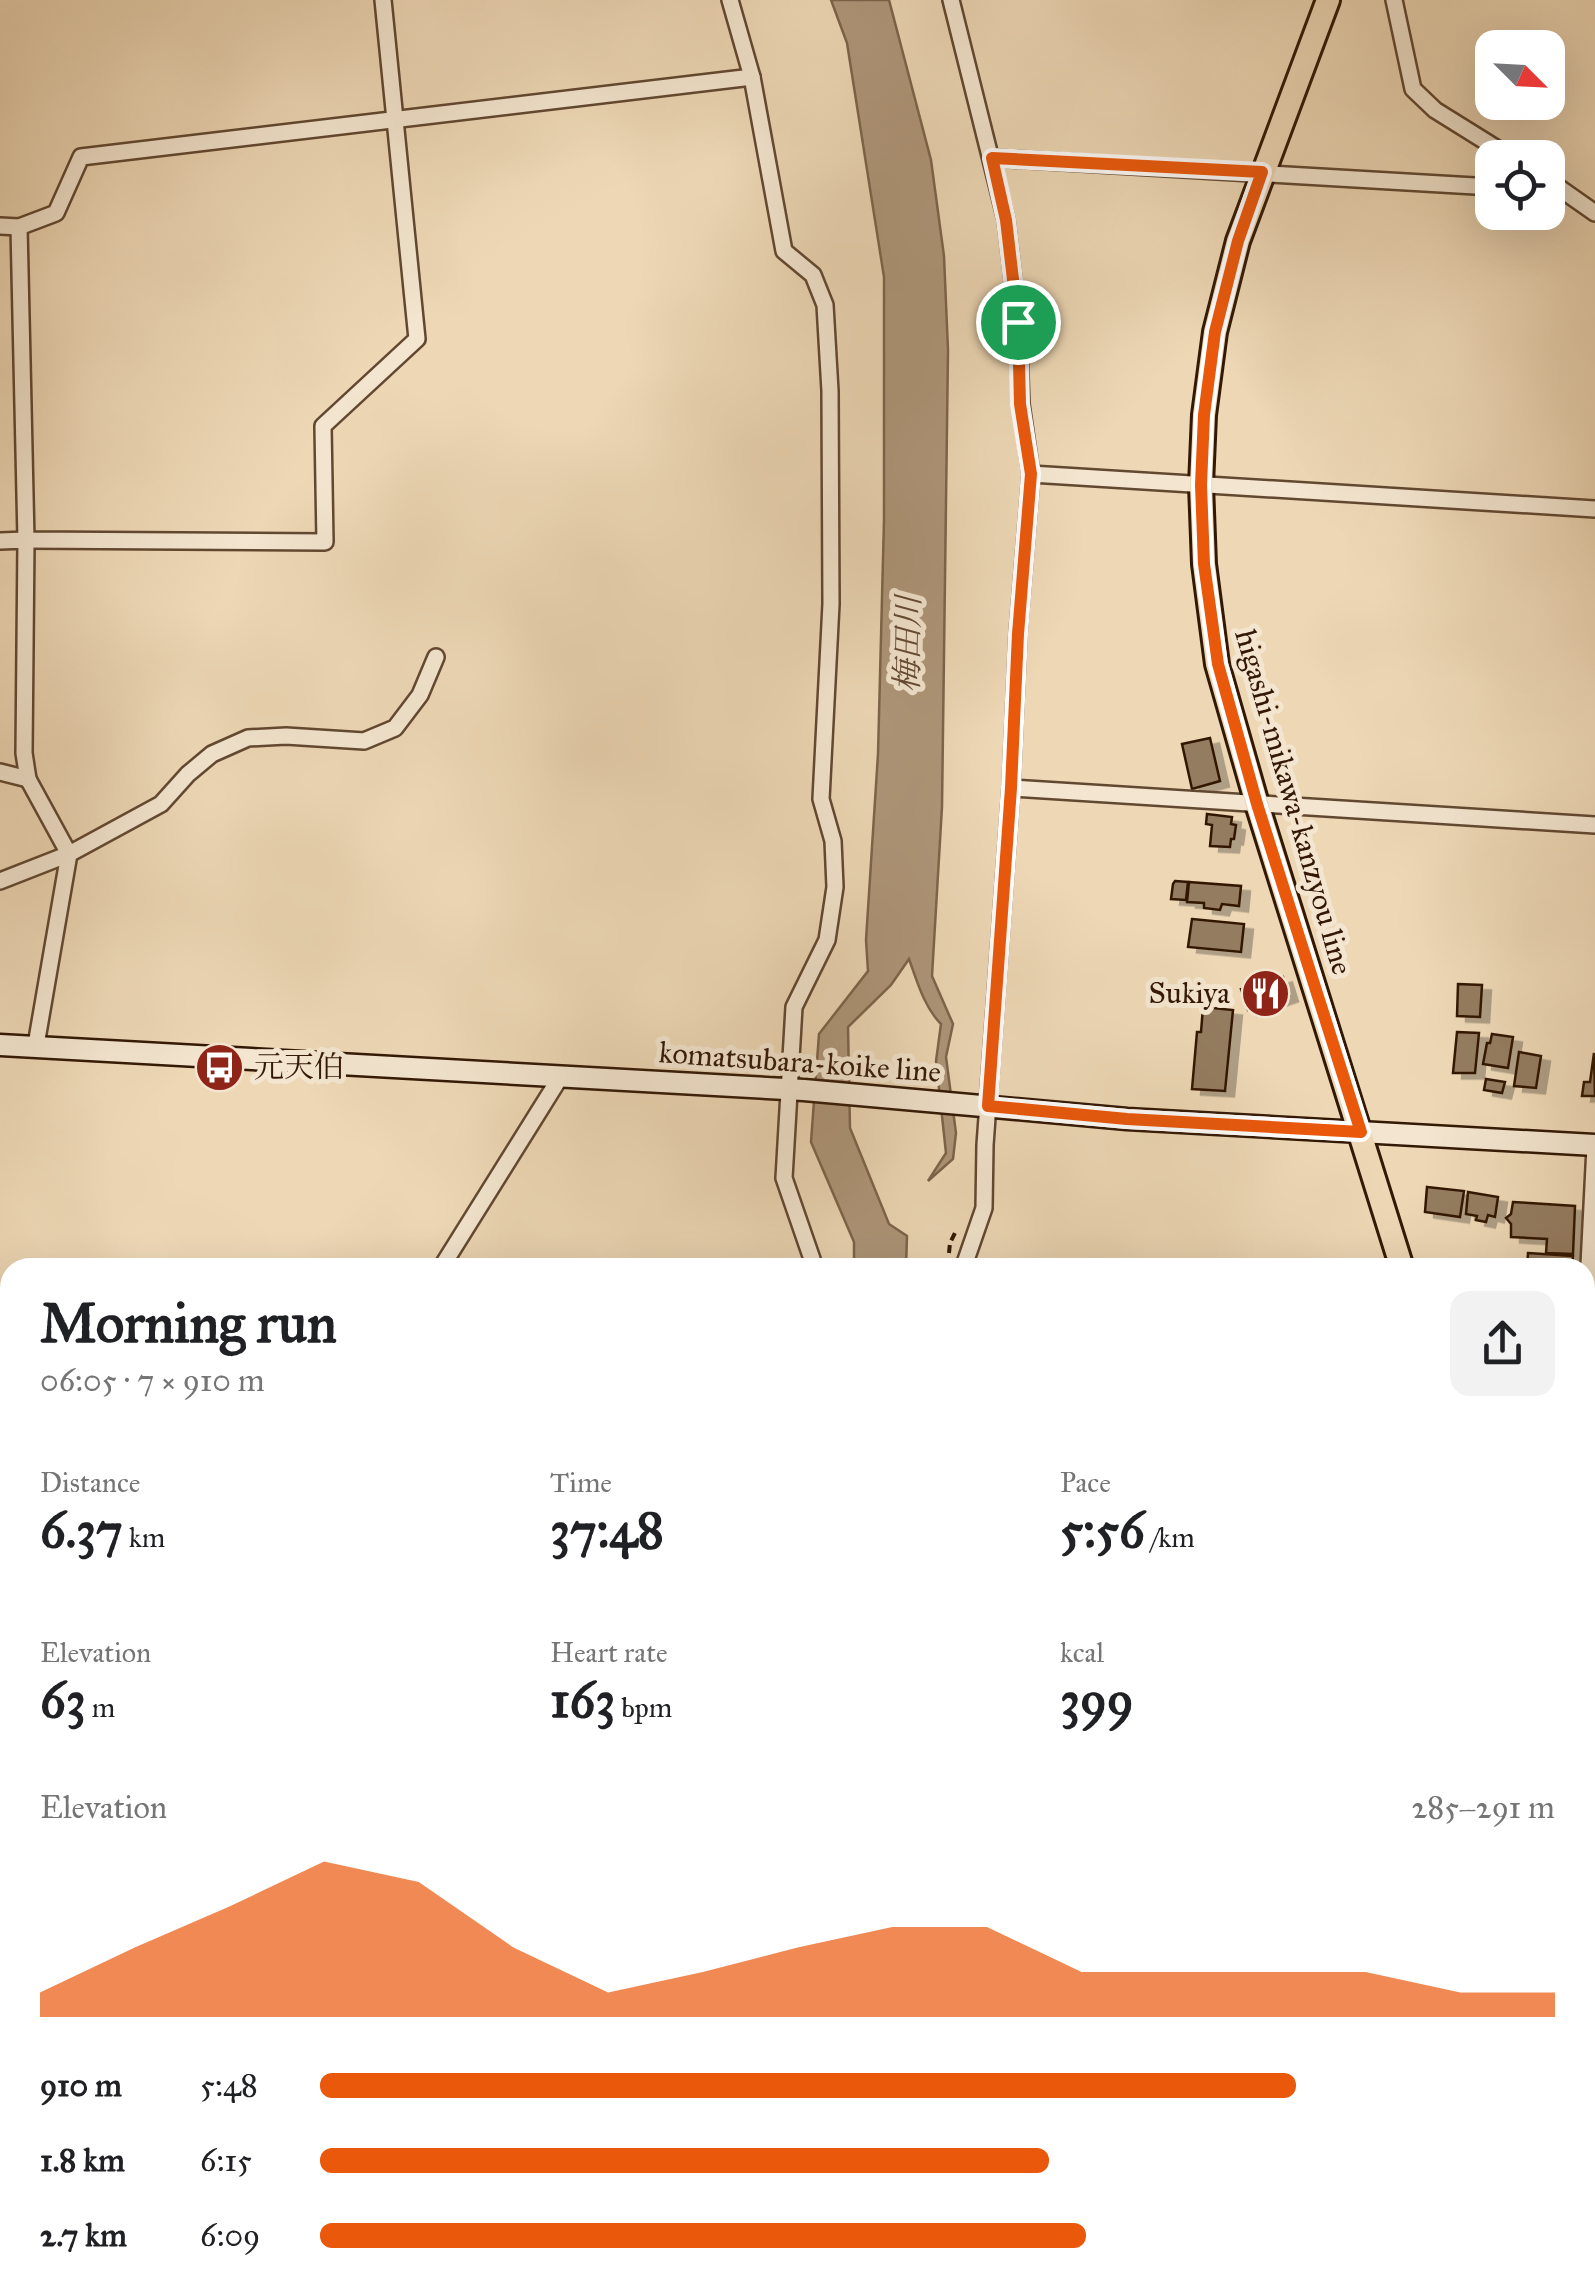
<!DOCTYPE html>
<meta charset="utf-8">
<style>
body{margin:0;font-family:"IM FELL Great Primer","Noto Serif JP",serif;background:#f2f2f2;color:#202124;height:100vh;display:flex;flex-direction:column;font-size:38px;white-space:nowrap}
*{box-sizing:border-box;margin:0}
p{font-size:32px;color:#757577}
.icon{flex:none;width:55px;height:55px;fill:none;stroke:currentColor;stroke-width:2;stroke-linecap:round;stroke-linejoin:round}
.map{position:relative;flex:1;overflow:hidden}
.drawer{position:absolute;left:0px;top:1258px;width:1595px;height:1038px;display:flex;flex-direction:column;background:#fff;border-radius:30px 30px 0 0;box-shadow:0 10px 40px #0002}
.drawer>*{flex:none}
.needle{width:65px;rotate:114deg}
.buttons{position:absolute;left:1475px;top:30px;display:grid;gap:20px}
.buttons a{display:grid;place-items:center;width:90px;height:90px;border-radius:20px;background:#fff;box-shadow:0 10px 40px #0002;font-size:50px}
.pin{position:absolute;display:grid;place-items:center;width:85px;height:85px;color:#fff;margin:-42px;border:5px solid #fff;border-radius:50%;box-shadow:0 2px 10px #0007}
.round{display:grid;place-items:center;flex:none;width:105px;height:105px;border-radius:20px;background:#f2f2f2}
.overview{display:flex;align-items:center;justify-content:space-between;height:170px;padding:0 40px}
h1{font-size:55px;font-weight:700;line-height:75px}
.stats{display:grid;grid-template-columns:repeat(3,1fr);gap:15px;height:170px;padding:10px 40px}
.stats div{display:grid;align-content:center}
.stats b{font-size:50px;font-weight:700}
.stats small{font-size:28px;font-weight:400}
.stats p{font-size:28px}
.chart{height:280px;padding:20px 40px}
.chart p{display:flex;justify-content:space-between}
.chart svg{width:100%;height:180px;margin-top:10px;fill:#ea580c;opacity:.7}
ul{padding:0 40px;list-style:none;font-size:32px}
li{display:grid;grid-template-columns:160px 120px 1fr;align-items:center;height:75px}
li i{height:25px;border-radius:12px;background:#ea580c}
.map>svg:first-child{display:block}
.water{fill:#ae9679;stroke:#7d644b;stroke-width:2.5}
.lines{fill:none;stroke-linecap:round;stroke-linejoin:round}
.stream{stroke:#7d644b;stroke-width:6}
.building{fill:#947b61;stroke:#331805;stroke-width:2.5;filter:url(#shadow)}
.minor-casing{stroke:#624831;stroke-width:20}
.secondary-casing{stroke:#331805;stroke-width:25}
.primary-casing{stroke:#331805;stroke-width:28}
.path{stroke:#331805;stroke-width:4;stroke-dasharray:8 5;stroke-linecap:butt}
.minor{stroke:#f3e5cf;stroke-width:15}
.secondary{stroke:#f3e5cf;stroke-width:20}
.primary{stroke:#edd7b5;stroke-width:22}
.route-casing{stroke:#fff;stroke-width:20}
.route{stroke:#ea580c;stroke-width:12}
.labels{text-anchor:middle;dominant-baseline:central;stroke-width:10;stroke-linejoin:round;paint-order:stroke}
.street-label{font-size:30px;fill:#331805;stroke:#f3e5cf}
.poi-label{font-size:30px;fill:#331805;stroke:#f3e5cf;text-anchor:end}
.water-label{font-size:32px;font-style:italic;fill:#644a33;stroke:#f3e5cf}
</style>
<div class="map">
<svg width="1595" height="2293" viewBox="0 0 1595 2293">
<defs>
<filter id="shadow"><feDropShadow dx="9" dy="5.5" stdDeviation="0" flood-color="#0004"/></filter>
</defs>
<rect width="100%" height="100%" fill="#edd7b5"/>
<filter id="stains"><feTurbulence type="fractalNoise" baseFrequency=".002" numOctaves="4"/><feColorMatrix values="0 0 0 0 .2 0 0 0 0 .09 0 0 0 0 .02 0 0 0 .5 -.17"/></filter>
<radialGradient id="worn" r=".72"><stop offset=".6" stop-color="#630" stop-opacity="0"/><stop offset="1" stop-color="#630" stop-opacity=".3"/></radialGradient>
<path class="water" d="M 831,0 L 889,0 L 931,160 L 944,256 L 948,350 L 942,807 L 932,976 L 953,1024 L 946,1057 L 956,1133 L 953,1159 L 928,1181 L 946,1153 L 936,1061 L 941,1024 C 924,1007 917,981 909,959 L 891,985 L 848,1027 L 850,1128 L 889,1224 L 907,1236 L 906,1267 L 854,1267 L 854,1242 L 811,1142 L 819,1034 L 868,971 L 866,940 L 878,754 L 884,520 L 884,277 L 847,43 Z"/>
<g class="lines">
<g class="stream">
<polyline points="0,2134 10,2128"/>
<polyline points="0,2176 10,2165"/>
<polyline points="1172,2285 1190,2293"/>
</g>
</g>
<g class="building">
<polygon points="1210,738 1220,781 1192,789 1182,744"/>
<polygon points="1207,814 1232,817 1231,824 1236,825 1234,839 1231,839 1230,847 1210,846 1212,825 1206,824"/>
<polygon points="1175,881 1188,882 1186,900 1171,899 1173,884"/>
<polygon points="1189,882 1241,886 1239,906 1222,904 1220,910 1204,908 1204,903 1187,902"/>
<polygon points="1192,919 1244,924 1241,952 1188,947"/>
<polygon points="1283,977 1289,996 1248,1010 1241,989"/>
<polygon points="1458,984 1482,985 1480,1017 1457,1016"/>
<polygon points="1203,1007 1233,1010 1225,1091 1192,1089 1197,1032 1201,1032"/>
<polygon points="1457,1032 1479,1033 1475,1073 1453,1073"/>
<polygon points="1492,1034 1513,1037 1508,1068 1483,1064 1487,1043 1490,1043"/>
<polygon points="1519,1052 1541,1056 1536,1088 1514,1086"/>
<polygon points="1594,1053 1595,1096 1582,1096 1584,1082 1590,1082"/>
<polygon points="1486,1079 1505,1082 1502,1093 1484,1090"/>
<polygon points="1427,1187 1464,1191 1460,1217 1425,1212"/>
<polygon points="1468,1192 1498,1197 1495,1217 1488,1215 1486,1222 1476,1220 1477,1216 1466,1214"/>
<polygon points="1513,1202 1575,1206 1573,1254 1546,1253 1547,1239 1511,1237 1511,1224 1506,1218 1511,1214"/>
<polygon points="1528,1253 1573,1256 1572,1268 1527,1268"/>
</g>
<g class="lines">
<defs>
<g id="minor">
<polyline points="951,0 1006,220 1018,322 1021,404 1031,474 1018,633 1011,788 985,1145 984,1208 966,1260 966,1268"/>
<polyline points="1394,0 1413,89 1435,110 1512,158"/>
<polyline points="752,77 784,251 813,275 825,305 830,391 831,604 821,799 833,841 835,887 827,940 794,1007 784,1178 812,1259 812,1268"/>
<polyline points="993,158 1492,187"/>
<polyline points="1548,180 1595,213"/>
<polyline points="0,226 19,227 56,213 81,157 752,77 730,0"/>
<polyline points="19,227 26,540 325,542 323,426 417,339 383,0"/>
<polyline points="1031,474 1595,509"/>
<polyline points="0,541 26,540 24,753 28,779 69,854 36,1045"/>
<polyline points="0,772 28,779"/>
<polyline points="1011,788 1595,825"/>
<polyline points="0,881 69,854 161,804 188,774 212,754 248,738 286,736 364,741 395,728 420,695 436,657"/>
<polyline points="441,1268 561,1076"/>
<polyline points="1585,1344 1595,1147"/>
<polyline points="0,1421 10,1419"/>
<polyline points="0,1814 10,1801"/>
<polyline points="1585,2027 1595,2027"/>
<polyline points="0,2106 10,2100"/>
<polyline points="0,2233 10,2221"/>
<polyline points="252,2285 265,2293"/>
<polyline points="398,2293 399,2285"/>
<polyline points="1495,2293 1496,2285"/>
</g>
<polyline id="secondary" points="0,1045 804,1090 1127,1119 1595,1145"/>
<g id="primary">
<polyline points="1328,0 1238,241 1215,332 1204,415 1201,485 1204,564 1217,664 1257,804 1402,1268"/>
<polyline points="1585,1869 1595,1902"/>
</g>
</defs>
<use href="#minor" class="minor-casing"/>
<use href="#secondary" class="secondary-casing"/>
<use href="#primary" class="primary-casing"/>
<g class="path">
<polyline points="949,1253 950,1243 957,1229"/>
<polyline points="900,2293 900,2285"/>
</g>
<use href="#minor" class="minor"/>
<use href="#secondary" class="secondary"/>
<use href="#primary" class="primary"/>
</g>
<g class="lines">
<defs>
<polygon id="route" points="992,158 1262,172 1238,241 1215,332 1204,415 1201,485 1204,564 1218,664 1257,804 1361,1132 1127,1119 988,1106 1011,788 1018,634 1031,474 1020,404 1018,322 1006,220"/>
</defs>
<use href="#route" class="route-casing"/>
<use href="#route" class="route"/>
</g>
<defs>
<symbol id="restaurant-disc" viewBox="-11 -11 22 22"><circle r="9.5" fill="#8f2418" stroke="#f3e5cf"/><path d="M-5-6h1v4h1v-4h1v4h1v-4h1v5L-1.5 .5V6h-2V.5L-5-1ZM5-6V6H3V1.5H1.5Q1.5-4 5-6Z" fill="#fff"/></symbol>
<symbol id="bus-disc" viewBox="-11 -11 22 22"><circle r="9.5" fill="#8f2418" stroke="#f3e5cf"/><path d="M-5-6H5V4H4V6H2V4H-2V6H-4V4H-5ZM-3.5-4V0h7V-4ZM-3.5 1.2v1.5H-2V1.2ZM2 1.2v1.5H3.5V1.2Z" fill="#fff"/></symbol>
</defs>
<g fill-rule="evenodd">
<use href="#restaurant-disc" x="1238" y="966" width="55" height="55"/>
<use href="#bus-disc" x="192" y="1040" width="55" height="55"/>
</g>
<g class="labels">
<g class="street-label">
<text transform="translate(1294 802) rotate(74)">higashi-mikawa-kanzyou line</text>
<text transform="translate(800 1062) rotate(4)">komatsubara-koike line</text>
</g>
<g class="poi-label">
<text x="1230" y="993">Sukiya</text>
<text x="254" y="1067" text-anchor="start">元天伯</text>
</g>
<g class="water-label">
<text transform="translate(908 644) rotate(-89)">梅田川</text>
</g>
</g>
<rect width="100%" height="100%" filter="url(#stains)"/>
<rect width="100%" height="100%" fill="url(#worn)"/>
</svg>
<div class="buttons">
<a><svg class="needle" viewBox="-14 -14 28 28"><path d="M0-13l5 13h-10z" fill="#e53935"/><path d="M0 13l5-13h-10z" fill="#757577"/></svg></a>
<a><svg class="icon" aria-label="locate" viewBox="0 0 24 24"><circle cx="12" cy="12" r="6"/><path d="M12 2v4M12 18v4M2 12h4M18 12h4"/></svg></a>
</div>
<div class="pin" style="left:1018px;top:322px;background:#1e9e55"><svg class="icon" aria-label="arrive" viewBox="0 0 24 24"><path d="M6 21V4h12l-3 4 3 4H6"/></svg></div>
<section class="drawer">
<div class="overview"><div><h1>Morning run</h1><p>06:05 · 7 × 910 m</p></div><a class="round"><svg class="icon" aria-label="share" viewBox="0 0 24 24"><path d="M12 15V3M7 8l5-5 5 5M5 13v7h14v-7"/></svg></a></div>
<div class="stats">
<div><p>Distance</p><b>6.37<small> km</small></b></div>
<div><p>Time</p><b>37:48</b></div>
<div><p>Pace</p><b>5:56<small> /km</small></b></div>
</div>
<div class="stats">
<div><p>Elevation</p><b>63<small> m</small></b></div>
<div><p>Heart rate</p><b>163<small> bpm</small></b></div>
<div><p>kcal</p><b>399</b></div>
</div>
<div class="chart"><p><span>Elevation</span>285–291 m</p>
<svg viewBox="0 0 160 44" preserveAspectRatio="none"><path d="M0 44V38L10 27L20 17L30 6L40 11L50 27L60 38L70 33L80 27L90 22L100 22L110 33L120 33L130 33L140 33L150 38L160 38V44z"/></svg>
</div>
<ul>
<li><b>910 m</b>5:48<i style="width:79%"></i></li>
<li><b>1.8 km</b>6:15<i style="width:59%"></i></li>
<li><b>2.7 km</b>6:09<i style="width:62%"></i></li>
</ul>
</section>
</div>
